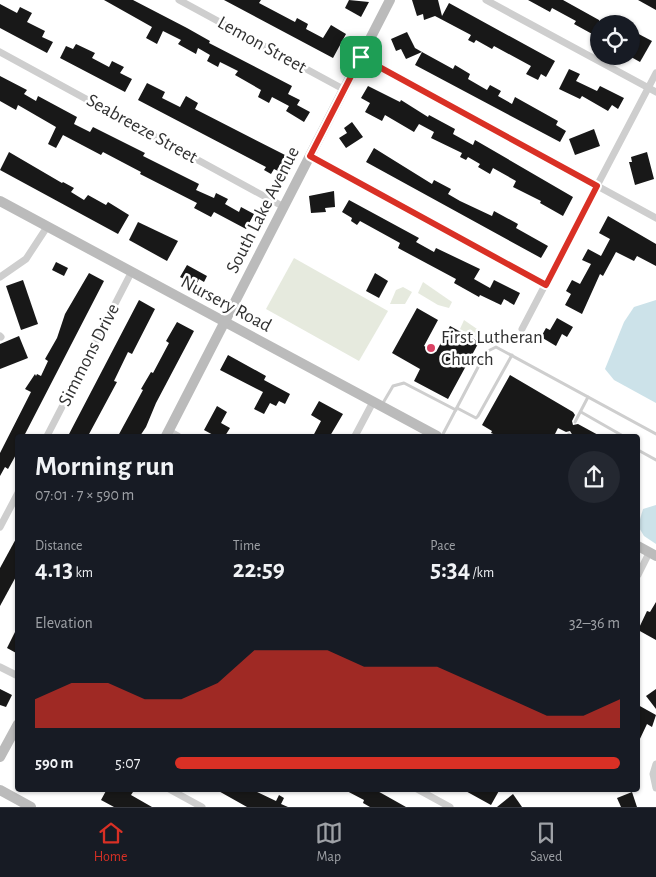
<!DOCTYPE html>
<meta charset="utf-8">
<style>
body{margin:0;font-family:"Alegreya Sans",sans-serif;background:#242831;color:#f1f3f6;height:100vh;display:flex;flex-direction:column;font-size:19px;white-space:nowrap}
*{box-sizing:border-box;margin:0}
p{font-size:16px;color:#9ea1a6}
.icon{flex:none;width:28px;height:28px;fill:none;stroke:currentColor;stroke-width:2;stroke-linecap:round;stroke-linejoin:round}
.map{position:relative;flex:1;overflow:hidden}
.drawer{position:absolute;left:15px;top:434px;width:625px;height:358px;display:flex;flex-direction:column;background:#171b24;border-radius:5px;box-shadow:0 1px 4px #0004}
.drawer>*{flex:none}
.fabs{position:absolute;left:590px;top:15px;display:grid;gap:10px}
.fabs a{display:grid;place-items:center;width:50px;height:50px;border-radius:50%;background:#171b24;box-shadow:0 1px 4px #0004;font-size:25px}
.pin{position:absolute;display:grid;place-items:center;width:42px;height:42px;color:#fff;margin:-21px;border-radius:10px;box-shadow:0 2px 8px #0006}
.round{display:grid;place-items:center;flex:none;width:52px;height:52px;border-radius:26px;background:#242831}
.head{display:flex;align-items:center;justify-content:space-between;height:85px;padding:0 20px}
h1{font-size:28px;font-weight:700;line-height:38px}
.metrics{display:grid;grid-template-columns:repeat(3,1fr);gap:8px;height:85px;padding:5px 20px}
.metrics div{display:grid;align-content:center}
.metrics b{font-size:25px;font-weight:700}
.metrics small{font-size:14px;font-weight:400}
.metrics p{font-size:14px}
.chart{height:140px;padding:10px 20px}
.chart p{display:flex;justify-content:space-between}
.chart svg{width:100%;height:90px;margin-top:5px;fill:#d93025;opacity:.7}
ul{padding:0 20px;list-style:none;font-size:16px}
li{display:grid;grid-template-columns:80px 60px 1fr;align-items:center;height:38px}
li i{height:12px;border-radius:6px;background:#d93025}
.menu{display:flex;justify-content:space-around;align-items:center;height:70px;border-top:1px solid #363941;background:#171b24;font-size:14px;color:#9ea1a6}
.menu a{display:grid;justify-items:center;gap:2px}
.menu .on{color:#d93025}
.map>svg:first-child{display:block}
.green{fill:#e6eade}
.water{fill:#cce2e9}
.building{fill:#181818}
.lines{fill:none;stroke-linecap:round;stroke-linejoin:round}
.lane{stroke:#cecece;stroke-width:3}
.street{stroke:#cecece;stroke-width:7}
.secondary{stroke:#bbb;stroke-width:10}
.route-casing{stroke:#fff;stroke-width:10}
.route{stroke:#d93025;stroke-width:6}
.poi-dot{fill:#da4264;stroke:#fff;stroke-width:2}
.labels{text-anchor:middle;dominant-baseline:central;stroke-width:5;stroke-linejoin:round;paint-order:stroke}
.street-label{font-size:19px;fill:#313131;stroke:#fff}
.poi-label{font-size:19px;fill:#313131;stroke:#fff;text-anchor:start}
</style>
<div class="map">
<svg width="656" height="807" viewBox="0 0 656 807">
<rect width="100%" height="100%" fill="#fff"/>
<g class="green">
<polygon points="294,258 388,311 359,361 266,309"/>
<polygon points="423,282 452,302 449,308 438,305 418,293"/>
<polygon points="403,287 412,292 405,304 390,304 396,290"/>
<polygon points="464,320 480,331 477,338 460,329"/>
</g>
<g class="water">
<polygon points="656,300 656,403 614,380 605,369 624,322 634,307"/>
<polygon points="656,505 656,544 644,536 638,526 643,509"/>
</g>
<g class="building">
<polygon points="104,0 133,0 187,28 210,41 209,43 292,86 288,94 300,100 297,105 310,112 304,122 286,111 289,106 272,97 269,103 258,97 261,90 235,75 238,71 220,62 218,67 207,61 210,55 198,48 196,54 178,44 181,40 163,31 157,44 146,38 152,27"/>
<polygon points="224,0 261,0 259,3 295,22 297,18 308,24 306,29 323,38 331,25 346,34 333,58"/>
<polygon points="349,0 369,2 361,17 345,8"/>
<polygon points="412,0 438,0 442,16 449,3 555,61 546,77 541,74 538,80 526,74 531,66 494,46 492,49 476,40 474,43 468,40 471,35 435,16 424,20 423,14 417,16"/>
<polygon points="528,0 563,0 599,20 599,33 596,31 594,35 574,24 576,21 552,8 550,12"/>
<polygon points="638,0 656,0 656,10"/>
<polygon points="0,4 17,13 20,7 32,13 27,22 45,31 42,37 53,42 47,53 0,28"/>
<polygon points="631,30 652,41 640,62 631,57"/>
<polygon points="407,32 415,48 422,52 406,59 401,49 396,51 391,39"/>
<polygon points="76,44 95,53 92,58 109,67 112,61 124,67 120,73 132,79 125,92 60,58 66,46 73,49"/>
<polygon points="422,52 453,69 455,65 470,74 468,79 487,90 490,85 501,91 498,96 512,104 515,97 558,121 556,125 566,131 560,142 415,65"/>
<polygon points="569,69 580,74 576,81 597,91 600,86 624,98 618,109 612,105 608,111 582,96 580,99 559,89"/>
<polygon points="0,76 27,90 24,94 36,101 38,96 77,117 74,124 90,132 93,127 145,153 143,156 199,184 196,190 214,198 216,193 228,199 225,204 239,212 241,207 254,214 246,229 214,212 211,217 194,208 197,203 140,174 141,172 103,152 101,155 63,135 56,148 48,144 56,127 18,105 16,110 0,101"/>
<polygon points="147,83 165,92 162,98 180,107 186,96 198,103 195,109 289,157 280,172 274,169 271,174 264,170 266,167 138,100"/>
<polygon points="368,86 400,102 401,100 428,117 429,115 455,129 453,134 473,145 475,140 573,197 563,216 540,203 541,201 513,187 516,181 493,168 490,174 478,167 480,164 468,157 466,160 460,157 462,153 431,138 434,132 419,124 414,132 385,115 382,121 365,112 370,103 361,98"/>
<polygon points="352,122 363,137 346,148 339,138 347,133 344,128"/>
<polygon points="594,129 600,146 575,155 569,139"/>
<polygon points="374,148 432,184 434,180 451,189 448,194 460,201 492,216 494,211 518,224 516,228 548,246 541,258 366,162"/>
<polygon points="9,152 62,183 63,182 74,188 71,192 84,200 88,195 106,205 108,202 129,215 118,234 0,170"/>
<polygon points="647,152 654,179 635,185 629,162 632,162 631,157"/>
<polygon points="334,191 335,207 325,208 326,212 311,213 309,196"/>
<polygon points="349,200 419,238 416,242 434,252 436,248 480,269 474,279 490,288 494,280 520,293 514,305 504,299 501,305 480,295 479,297 454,283 456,279 398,248 400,243 360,221 357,225 351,221 352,218 342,212"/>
<polygon points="608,216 656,244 656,266 637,256 634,261 616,252 603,276 600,274 582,314 565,305 571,294 566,291 572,280 580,284 591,264 582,260 588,249 601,256 610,239 599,233"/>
<polygon points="138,222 178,241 167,261 129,240"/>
<polygon points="56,262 68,268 64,276 52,270"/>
<polygon points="187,265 207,276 204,282 199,279 196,285 180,277"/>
<polygon points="89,273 104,281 24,436 18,436 18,451 8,469 5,467 0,476 0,453 31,392 25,389 35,374 36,376 37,374 41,376 48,361 45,359 57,338 65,314"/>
<polygon points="375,273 388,281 379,298 366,291"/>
<polygon points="23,280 38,324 21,330 6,286"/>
<polygon points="139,300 155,309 132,354 128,352 114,381 117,382 88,436 68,436"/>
<polygon points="417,308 438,320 424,346 436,352 450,326 479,342 448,399 414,381 420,369 392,353"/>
<polygon points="557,318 573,327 567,337 562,334 556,346 541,337 546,328 550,330"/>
<polygon points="177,322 194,331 156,403 146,427 140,436 118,436 143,390 141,389 151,372 153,373 169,343 166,341"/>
<polygon points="19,336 28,358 0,369 0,344"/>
<polygon points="228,355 266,376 264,380 290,394 285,404 279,401 276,406 270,403 264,414 254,409 263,392 220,370"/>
<polygon points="510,375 573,412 575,415 572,421 573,425 578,424 600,436 573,436 570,431 566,432 558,428 554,436 498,436 491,433 492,431 482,425"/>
<polygon points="319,401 343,414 330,436 313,436 321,421 311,415"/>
<polygon points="217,406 227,412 221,423 230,428 225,436 215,436 204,430"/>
<polygon points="18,535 18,573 0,606 0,568"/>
<polygon points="656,602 656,640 638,630 647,611 650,612"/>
<polygon points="18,626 18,654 7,648"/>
<polygon points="0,689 12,695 6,707 0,705"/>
<polygon points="656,689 656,709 646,696"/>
<polygon points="638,705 656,715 652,727 647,724 638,743"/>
<polygon points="107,789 127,789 133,792 131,795 152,807 114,807 101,800"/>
<polygon points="215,789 251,789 276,801 279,795 284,798 281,804 288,807 247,807"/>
<polygon points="343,789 374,789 406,807 370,807 363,803 364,800"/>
<polygon points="462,789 500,789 491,805"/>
<polygon points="632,792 637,807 621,807 617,798"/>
<polygon points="513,794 522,807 497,807"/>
</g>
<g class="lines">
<g class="lane">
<polyline points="383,403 393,386 404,383 456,410"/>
<polyline points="457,408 476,418 478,416 512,355"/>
<polyline points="581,412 623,436"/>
<polyline points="575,422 588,397"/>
<polyline points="442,436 486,352 496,347 656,434"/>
<polyline points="567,436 569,434"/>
<polyline points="638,450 656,460"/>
</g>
<g class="street">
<polyline points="179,0 345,90"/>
<polyline points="486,0 656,92"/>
<polyline points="0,52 284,207"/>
<polyline points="361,57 656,218"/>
<polyline points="310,156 546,285"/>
<polyline points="0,277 26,259 47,227"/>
<polyline points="522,329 656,73"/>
<polyline points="0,336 1,337"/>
<polyline points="169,431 178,436"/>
<polyline points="47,436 131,273"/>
<polyline points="355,436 373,402"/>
<polyline points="0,527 18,493"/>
<polyline points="638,575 649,553"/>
<polyline points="0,667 18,676"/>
<polyline points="656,764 653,774 656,788"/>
<polyline points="169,789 202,807"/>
<polyline points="417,789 450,807"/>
</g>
<g class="secondary">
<polyline points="0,201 437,436"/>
<polyline points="166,436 390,0"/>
<polyline points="638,546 656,556"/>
<polyline points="0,757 18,724"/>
<polyline points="0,790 31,807"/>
</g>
</g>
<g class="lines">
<defs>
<polygon id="route" points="361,57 597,186 546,285 310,156"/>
</defs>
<use href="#route" class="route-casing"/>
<use href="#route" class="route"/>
</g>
<circle class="poi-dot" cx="431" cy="348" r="5"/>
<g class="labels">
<g class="street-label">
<text transform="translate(262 45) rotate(29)">Lemon Street</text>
<text transform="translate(142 129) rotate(29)">Seabreeze Street</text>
<text transform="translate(263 210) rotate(-63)">South Lake Avenue</text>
<text transform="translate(226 304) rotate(28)">Nursery Road</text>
<text transform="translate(89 355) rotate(-63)">Simmons Drive</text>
</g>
<g class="poi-label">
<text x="441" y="337">First Lutheran<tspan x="441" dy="22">Church</tspan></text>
</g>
</g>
</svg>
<div class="fabs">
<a><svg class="icon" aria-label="locate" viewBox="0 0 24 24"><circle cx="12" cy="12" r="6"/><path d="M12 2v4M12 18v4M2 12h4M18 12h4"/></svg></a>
</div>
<div class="pin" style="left:361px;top:57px;background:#1e9e55"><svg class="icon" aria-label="arrive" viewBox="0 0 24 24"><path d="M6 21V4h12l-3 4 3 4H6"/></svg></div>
<section class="drawer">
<div class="head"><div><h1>Morning run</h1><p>07:01 · 7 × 590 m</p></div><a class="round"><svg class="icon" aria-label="share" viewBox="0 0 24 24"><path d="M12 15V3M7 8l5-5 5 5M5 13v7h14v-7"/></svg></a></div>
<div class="metrics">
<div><p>Distance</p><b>4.13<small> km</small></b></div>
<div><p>Time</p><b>22:59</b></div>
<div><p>Pace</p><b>5:34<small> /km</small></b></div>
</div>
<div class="chart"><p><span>Elevation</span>32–36 m</p>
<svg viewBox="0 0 160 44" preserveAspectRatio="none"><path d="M0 44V30L10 22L20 22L30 30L40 30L50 22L60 6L70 6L80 6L90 14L100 14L110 14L120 22L130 30L140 38L150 38L160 30V44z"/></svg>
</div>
<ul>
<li><b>590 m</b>5:07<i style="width:100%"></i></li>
</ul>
</section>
</div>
<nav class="menu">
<a class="on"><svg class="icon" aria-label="home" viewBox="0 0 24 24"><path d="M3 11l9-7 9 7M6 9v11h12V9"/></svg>Home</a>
<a><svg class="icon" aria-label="map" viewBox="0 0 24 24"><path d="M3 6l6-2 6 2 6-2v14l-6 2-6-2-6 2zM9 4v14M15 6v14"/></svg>Map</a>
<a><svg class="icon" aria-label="saved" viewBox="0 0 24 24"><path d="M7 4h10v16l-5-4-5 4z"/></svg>Saved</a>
</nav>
